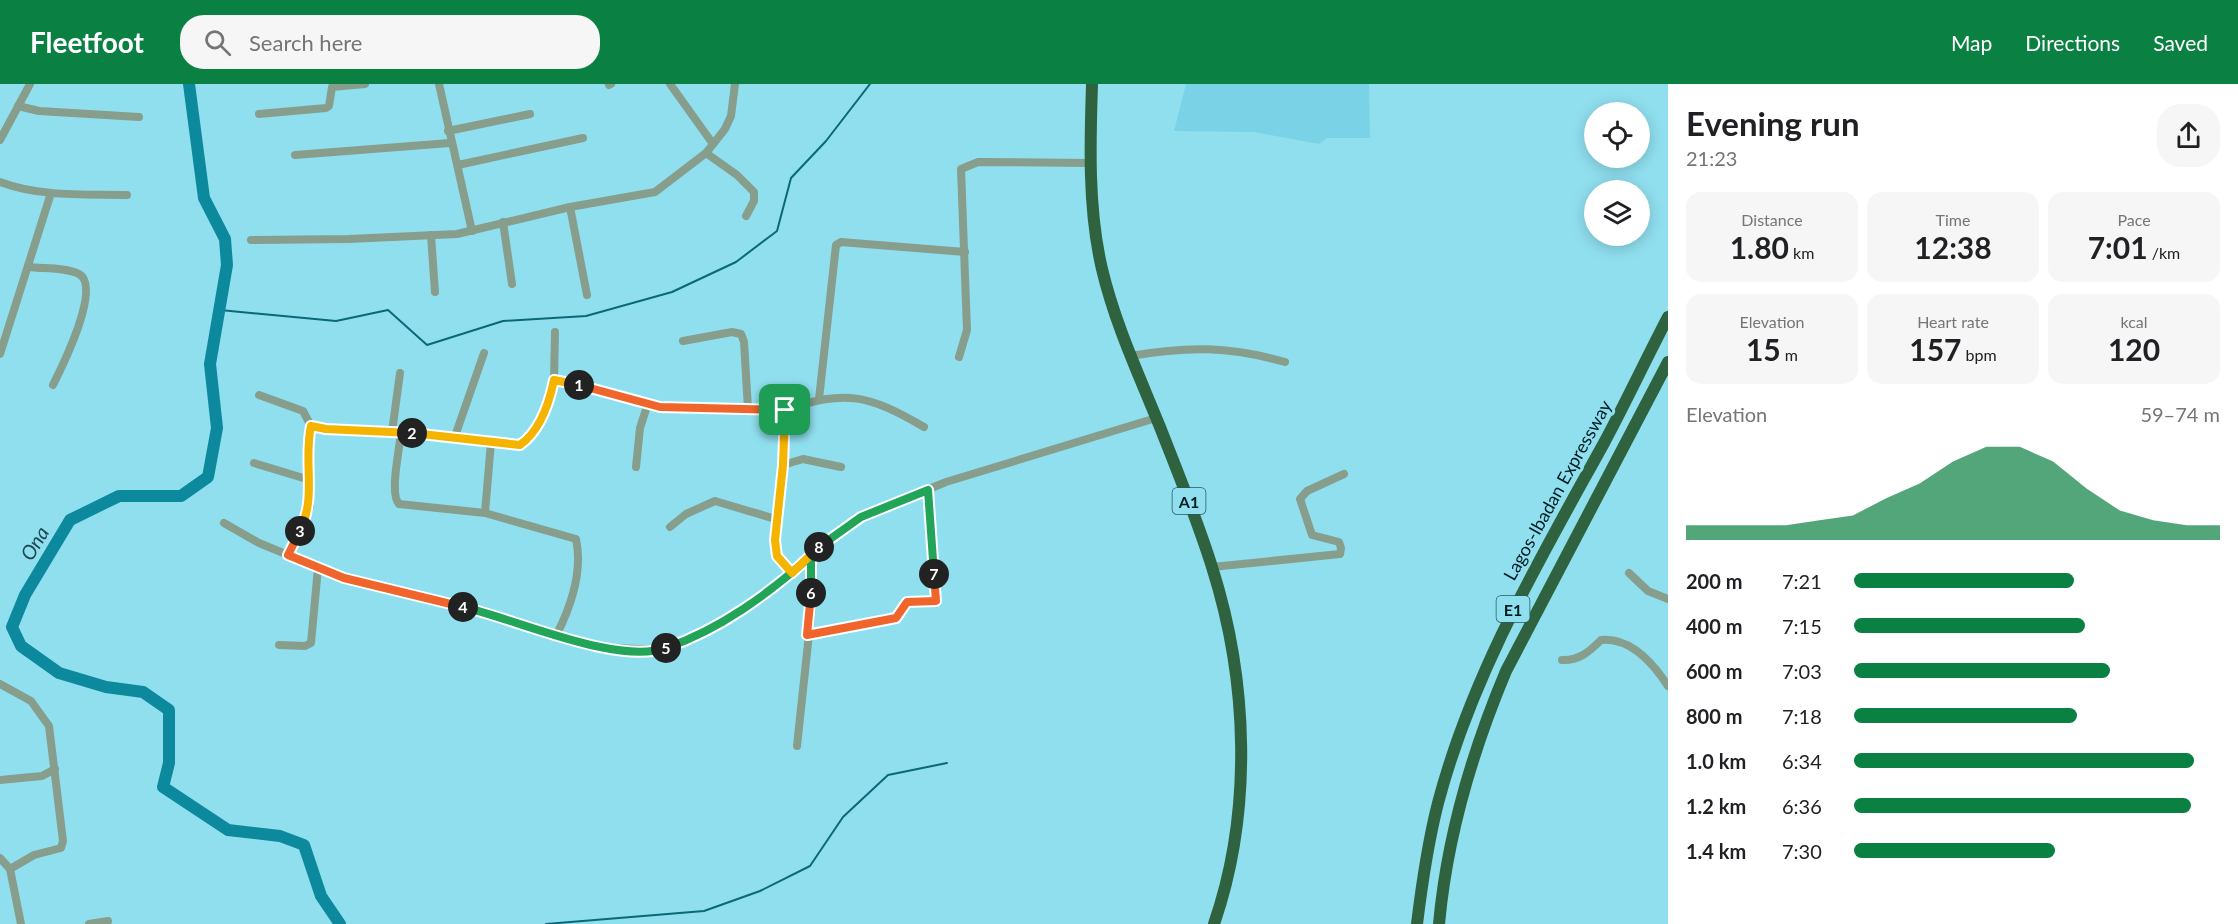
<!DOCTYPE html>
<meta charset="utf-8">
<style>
body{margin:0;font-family:Lato,sans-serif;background:#f6f6f6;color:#202124;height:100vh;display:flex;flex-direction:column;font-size:22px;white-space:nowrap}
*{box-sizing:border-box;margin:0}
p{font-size:20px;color:#757577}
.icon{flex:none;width:33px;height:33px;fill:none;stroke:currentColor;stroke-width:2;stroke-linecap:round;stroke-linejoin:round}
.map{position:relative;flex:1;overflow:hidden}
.details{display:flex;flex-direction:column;background:#fff;width:570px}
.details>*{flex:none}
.fabs{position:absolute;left:1584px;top:18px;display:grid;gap:12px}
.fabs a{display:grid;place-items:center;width:66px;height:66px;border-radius:50%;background:#fff;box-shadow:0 3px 15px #0003;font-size:30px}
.pin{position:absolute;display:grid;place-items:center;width:51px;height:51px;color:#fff;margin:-26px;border-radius:12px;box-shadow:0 3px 9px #0006}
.km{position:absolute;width:30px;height:30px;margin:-15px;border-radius:50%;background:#222;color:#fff;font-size:16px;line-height:30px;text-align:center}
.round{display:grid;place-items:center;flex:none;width:63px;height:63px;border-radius:24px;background:#f6f6f6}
.summary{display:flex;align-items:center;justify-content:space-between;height:102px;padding:0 18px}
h1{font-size:33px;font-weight:700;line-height:45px}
.figures{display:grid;grid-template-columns:repeat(3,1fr);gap:9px;height:102px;padding:6px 18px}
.figures div{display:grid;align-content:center;border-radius:15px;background:#f6f6f6;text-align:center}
.figures b{font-size:30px;font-weight:700}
.figures small{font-size:16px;font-weight:400}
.figures p{font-size:16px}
.chart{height:168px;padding:12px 18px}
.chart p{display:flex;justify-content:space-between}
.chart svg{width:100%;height:108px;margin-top:6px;fill:#0b8043;opacity:.7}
ul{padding:0 18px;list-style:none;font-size:20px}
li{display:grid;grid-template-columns:96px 72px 1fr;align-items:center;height:45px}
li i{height:15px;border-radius:8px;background:#0b8043}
header{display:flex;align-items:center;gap:36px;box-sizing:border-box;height:84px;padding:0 30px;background:#0b8043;color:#fff}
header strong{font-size:28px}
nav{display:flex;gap:33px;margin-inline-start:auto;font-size:21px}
.search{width:420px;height:54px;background:#f6f6f6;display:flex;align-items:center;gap:15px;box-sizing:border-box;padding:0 21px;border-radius:24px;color:#757577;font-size:22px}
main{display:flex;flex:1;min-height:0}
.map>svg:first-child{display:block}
.built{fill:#79d2e5}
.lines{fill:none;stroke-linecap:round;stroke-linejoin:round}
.stream{stroke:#096978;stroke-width:2}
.river{stroke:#0d899d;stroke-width:12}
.minor{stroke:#879e8c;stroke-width:8}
.highway{stroke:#2f633f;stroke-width:12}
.split-1-casing{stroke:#fff;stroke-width:12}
.split-2-casing{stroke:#fff;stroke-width:12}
.split-3-casing{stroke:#fff;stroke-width:12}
.split-4-casing{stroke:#fff;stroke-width:12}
.split-5-casing{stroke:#fff;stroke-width:12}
.split-6-casing{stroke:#fff;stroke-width:12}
.split-7-casing{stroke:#fff;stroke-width:12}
.split-8-casing{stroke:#fff;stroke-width:12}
.split-9-casing{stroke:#fff;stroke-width:12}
.split-1{stroke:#f0652b;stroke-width:8}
.split-2{stroke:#f5b400;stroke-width:8}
.split-3{stroke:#f5b400;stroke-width:8}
.split-4{stroke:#f0652b;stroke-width:8}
.split-5{stroke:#22a559;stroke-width:8}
.split-6{stroke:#22a559;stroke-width:8}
.split-7{stroke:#f0652b;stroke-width:8}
.split-8{stroke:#22a559;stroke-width:8}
.split-9{stroke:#f5b400;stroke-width:8}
.labels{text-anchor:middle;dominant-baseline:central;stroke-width:6;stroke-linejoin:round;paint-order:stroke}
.shield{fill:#90dfef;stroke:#2b5760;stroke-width:1.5}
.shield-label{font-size:16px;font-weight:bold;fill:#001d23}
.street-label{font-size:18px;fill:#001d23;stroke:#90dfef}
.water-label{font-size:20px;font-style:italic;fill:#1c4a53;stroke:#90dfef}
</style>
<header>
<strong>Fleetfoot</strong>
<div class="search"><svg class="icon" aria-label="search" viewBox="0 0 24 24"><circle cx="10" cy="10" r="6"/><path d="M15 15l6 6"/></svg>Search here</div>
<nav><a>Map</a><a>Directions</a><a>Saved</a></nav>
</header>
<main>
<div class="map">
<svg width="1668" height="840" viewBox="0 0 1668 840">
<rect width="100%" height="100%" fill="#90dfef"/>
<polygon class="built" points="1186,0 1369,0 1370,54 1327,54 1319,60 1254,48 1174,47"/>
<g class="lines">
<g class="stream">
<polyline points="220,226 336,237 388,226 427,261 503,237 586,232 672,208 736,178 777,147 791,94 826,57 870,0"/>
<polyline points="546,840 704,827 760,807 810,782 843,733 888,691 947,679"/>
</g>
<polyline class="river" points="189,0 204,114 225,155 227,181 210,280 217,344 208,393 181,412 119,412 70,436 25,511 12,543 21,562 59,589 106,603 143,608 169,626 169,679 163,703 228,746 280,752 304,761 321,812 340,840"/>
<g class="minor">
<polyline points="439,0 472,147"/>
<polyline points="670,0 713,60"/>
<polyline points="609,1 611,0"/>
<polyline points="18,22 39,27 139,33"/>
<polyline points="259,30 326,24 329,22 332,3 365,0"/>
<polyline points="448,47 530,30"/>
<polyline points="0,56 30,0"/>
<polyline points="706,69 737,91 754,108 754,117 746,132"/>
<polyline points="295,71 450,59"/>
<polyline points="458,81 583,54"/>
<path d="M 0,98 C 40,113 84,110 127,111"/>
<polyline points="570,123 587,211"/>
<polyline points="503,138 512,200"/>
<polyline points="431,151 435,208"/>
<polyline points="251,156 349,155 457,150 570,123 655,108 706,69 725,45 731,32 735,0"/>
<path d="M 28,183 C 43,185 65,183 79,190 C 102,203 62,283 53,301"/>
<polyline points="683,257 732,248 741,250 744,258 748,325"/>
<polyline points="0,270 51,109"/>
<path d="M 1130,272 C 1188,262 1229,262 1285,278"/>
<polyline points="959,273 967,246 961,85 978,78 1092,79"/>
<polyline points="554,296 555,248"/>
<path d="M 259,311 L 303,327 L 311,342 L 317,344 L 401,348 L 520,361 C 540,347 549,320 554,296 L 593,303 L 660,323 L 785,326 L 783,381 L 775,456 L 777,472 L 792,489"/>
<polyline points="819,315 836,161 841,158 965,168"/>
<path d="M 785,326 C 846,305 869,311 924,343"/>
<polyline points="392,348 400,289"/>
<path d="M 401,348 C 400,364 389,409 399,420 L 485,429 L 576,455 C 583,487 571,522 557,550"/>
<polyline points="454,355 484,269"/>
<polyline points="254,379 310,396"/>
<polyline points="783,381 803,375 841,383"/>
<polyline points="636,383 640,344 648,319"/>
<polyline points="485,429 491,358"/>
<polyline points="224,439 259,459 344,494 493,530 595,563 659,566 685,557 761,515 811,473 821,460 861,433 946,398 1156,334"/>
<polyline points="670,443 686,430 715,417 779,436"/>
<polyline points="288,471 310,423 307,357 311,342"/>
<polyline points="1212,483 1340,470 1341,464 1339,458 1312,451 1300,415 1307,407 1344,390"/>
<polyline points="1629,489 1648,507 1668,515"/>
<polyline points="807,551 896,534 907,518 936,517 928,406"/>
<polyline points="279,561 305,562 311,559 318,484"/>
<path d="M 1562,576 C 1579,577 1590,567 1601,556 C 1631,553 1653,579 1668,602"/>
<polyline points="0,600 31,617 49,642 63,757 61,764 34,771 10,785"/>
<polyline points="797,662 812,522 811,473"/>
<polyline points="0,696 42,692 55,685"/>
<polyline points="0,774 10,785 21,840"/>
<polyline points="89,840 108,837"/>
</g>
<g class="highway">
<path d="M 1092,0 C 1090,60 1088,126 1102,185 C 1115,240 1139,291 1160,343 C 1178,389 1197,435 1212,483 C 1248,596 1253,727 1214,840"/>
<path d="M 1417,840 C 1422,799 1428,758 1438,719 C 1472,590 1540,475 1604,359 C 1626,318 1646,275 1668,233"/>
<path d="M 1439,840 C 1447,752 1472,668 1506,587 L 1668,278"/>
</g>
</g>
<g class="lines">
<defs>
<polyline id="split-1" points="579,301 660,323 785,326"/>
<path id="split-2" d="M 412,349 L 520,361 C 540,347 549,320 554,296 L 579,301"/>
<path id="split-3" d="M 300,447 C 317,412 303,377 311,342 L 326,345 L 412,349"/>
<polyline id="split-4" points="300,447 288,471 344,494 463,523"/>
<path id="split-5" d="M 463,523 C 516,535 616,581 666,564"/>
<path id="split-6" d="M 666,564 C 721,545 768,510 811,472 L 811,509"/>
<polyline id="split-7" points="811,509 807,551 896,534 907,518 936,517 934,490"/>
<polyline id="split-8" points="819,463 861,433 928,406 934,490"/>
<polyline id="split-9" points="785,326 783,381 775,456 777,472 792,489 819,463"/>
</defs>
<use href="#split-1" class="split-1-casing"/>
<use href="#split-2" class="split-2-casing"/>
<use href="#split-3" class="split-3-casing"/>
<use href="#split-4" class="split-4-casing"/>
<use href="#split-5" class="split-5-casing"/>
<use href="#split-6" class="split-6-casing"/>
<use href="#split-7" class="split-7-casing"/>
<use href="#split-8" class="split-8-casing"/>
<use href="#split-9" class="split-9-casing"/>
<use href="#split-1" class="split-1"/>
<use href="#split-2" class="split-2"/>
<use href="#split-3" class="split-3"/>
<use href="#split-4" class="split-4"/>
<use href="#split-5" class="split-5"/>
<use href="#split-6" class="split-6"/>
<use href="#split-7" class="split-7"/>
<use href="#split-8" class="split-8"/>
<use href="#split-9" class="split-9"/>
</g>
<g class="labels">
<g class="shield">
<rect x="1172.5" y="404" width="33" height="26" rx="4.5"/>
<rect x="1496.5" y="512" width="33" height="26" rx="4.5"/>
</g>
<g class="shield-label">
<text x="1189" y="417">A1</text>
<text x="1513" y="525">E1</text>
</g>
<g class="street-label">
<text transform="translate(1557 406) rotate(-61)">Lagos-Ibadan Expressway</text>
</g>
<g class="water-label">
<text transform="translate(34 459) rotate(-59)">Ona</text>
</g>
</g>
</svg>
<div class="fabs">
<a><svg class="icon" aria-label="locate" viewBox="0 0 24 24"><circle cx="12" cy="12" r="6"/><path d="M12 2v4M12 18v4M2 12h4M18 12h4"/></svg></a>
<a><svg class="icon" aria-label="layers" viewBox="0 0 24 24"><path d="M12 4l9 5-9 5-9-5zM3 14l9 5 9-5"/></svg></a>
</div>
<div class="pin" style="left:785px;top:326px;background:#1e9e55"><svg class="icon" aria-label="arrive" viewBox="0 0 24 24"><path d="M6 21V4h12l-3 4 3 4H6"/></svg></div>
<b class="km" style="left:579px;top:301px">1</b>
<b class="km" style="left:412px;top:349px">2</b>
<b class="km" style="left:300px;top:447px">3</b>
<b class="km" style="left:463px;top:523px">4</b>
<b class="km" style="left:666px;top:564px">5</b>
<b class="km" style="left:811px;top:509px">6</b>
<b class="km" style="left:934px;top:490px">7</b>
<b class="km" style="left:819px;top:463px">8</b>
</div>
<section class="details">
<div class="summary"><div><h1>Evening run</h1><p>21:23</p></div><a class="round"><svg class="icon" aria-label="share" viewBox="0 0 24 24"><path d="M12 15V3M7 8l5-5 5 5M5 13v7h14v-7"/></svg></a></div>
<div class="figures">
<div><p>Distance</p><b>1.80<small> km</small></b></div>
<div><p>Time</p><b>12:38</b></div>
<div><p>Pace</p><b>7:01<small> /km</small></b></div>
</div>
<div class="figures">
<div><p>Elevation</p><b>15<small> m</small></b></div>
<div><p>Heart rate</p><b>157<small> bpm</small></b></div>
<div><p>kcal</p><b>120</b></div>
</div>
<div class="chart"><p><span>Elevation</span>59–74 m</p>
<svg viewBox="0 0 160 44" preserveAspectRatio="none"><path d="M0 44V38L10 38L20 38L30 38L40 36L50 34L60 27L70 21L80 12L90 6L100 6L110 12L120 23L130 32L140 36L150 38L160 38V44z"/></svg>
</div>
<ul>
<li><b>200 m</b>7:21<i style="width:60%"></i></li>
<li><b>400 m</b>7:15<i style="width:63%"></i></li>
<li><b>600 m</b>7:03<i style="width:70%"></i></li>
<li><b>800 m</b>7:18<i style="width:61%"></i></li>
<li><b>1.0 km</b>6:34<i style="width:93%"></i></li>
<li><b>1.2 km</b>6:36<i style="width:92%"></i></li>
<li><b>1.4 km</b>7:30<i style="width:55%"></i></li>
</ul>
</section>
</main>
